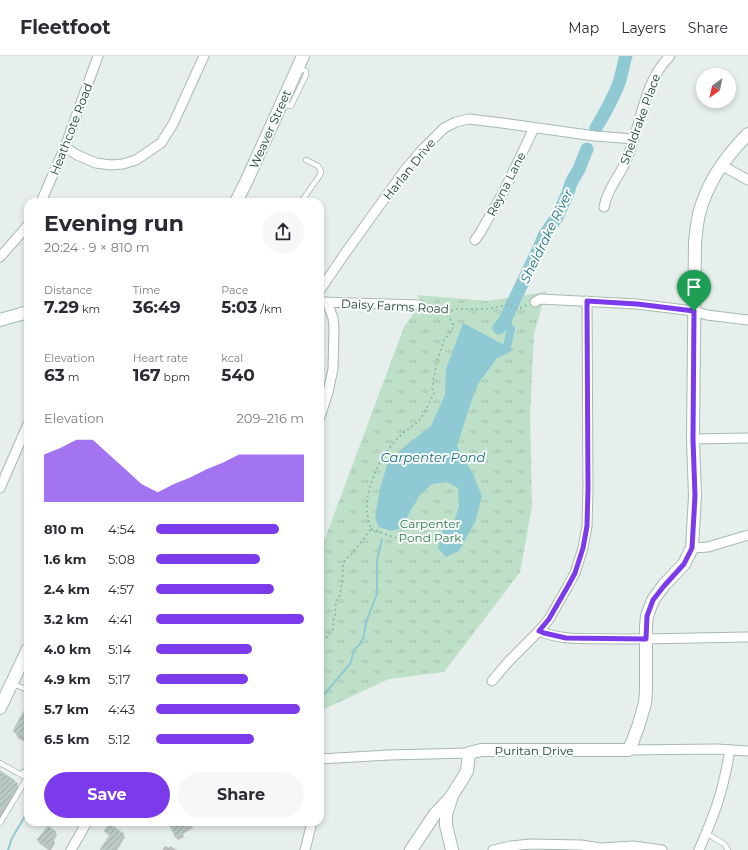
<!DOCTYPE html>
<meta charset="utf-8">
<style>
body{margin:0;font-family:Montserrat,sans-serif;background:#f7f7f7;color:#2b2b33;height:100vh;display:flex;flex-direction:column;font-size:15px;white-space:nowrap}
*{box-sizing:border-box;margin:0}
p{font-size:13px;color:#7c7c81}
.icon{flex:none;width:22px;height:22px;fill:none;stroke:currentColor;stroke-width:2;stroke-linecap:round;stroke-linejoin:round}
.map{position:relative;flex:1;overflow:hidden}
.sheet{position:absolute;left:24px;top:142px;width:300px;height:628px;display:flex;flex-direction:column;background:#fff;border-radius:12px;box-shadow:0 2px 6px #0003}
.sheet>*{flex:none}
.needle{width:26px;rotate:213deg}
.fabs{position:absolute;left:696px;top:12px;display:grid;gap:8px}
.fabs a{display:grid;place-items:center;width:40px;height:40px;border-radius:50%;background:#fff;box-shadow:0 2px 6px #0003;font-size:20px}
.pin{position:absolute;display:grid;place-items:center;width:34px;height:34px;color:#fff;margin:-41px -17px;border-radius:50% 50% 50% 0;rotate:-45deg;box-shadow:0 0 4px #0007}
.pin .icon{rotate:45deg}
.round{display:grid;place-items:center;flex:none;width:42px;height:42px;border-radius:21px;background:#f7f7f7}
.overview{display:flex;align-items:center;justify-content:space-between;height:68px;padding:0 20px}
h1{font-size:22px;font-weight:700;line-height:30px}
.figures{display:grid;grid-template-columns:repeat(3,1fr);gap:6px;height:68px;padding:4px 20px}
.figures div{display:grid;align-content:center}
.figures b{font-size:17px;font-weight:700}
.figures small{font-size:11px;font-weight:400}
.figures p{font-size:11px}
.chart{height:112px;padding:8px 20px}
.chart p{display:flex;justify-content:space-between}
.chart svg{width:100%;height:72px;margin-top:4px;fill:#7c3aed;opacity:.7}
.primary-button{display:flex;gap:8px;margin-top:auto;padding:8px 20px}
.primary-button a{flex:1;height:46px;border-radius:24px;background:#7c3aed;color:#fff;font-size:16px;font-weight:700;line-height:46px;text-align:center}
.primary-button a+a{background:#f7f7f7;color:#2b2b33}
ul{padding:0 20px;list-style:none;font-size:13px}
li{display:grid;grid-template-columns:64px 48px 1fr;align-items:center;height:30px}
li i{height:10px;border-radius:5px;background:#7c3aed}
header{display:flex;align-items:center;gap:24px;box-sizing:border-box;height:56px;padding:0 20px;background:#fff;border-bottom:1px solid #e1e1e2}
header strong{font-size:19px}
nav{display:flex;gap:22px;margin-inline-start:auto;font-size:14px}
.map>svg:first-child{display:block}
.grass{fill:url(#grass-tufts)}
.water{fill:#8ec9d4}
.shadow{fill:#0003}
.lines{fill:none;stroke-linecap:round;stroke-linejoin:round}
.stream{stroke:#8ec9d4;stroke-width:2}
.canal{stroke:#8ec9d4;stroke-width:8}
.river{stroke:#8ec9d4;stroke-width:13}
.building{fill:url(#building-hatch);stroke:#b8c9c2}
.lane-casing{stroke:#a8b8b2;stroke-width:6}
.street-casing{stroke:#a8b8b2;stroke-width:11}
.secondary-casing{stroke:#a4bbb3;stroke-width:14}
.path{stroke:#86b3a5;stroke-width:1.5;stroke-dasharray:2 3;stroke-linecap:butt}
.lane{stroke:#fff;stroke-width:4.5}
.street{stroke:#fff;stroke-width:9}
.secondary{stroke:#fff;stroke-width:12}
.route-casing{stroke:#fff;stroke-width:8}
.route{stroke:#7c3aed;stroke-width:5}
.labels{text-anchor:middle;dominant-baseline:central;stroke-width:4;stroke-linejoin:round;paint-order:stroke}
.street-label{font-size:12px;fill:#24423a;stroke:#f7fbf9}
.park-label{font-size:12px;fill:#2d7a4b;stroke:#f7fbf9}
.water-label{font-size:13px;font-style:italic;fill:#1c6f80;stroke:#f7fbf9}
</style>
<header>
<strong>Fleetfoot</strong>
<nav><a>Map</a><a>Layers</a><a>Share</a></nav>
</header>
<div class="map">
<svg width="748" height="794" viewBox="0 0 748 794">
<defs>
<pattern id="grass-tufts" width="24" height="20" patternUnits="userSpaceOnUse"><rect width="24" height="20" fill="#bfe0c8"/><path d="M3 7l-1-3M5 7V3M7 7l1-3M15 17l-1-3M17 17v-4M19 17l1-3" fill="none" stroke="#a4c1ad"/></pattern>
<pattern id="building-hatch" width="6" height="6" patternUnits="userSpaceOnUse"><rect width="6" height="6" fill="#bbcac4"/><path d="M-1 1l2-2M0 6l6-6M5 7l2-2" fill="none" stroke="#98a6a0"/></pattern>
</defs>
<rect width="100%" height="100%" fill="#e6efeb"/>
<polygon class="grass" points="546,236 534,278 530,360 532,451 520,516 444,616 389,623 320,655 320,496 404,271 420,249 418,239 487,245"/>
<polygon class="water" points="463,267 514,294 497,302 478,328 470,349 457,390 473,418 482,440 475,466 459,495 446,501 438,492 441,476 455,463 459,450 458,432 447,426 432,428 419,440 401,472 391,475 379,471 375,462 380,433 387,409 404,391 431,370 445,339 446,313"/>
<g class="shadow">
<polygon points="28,658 28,684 27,687 18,682 14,675"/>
<polygon points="0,716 17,729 20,733 0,766"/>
<polygon points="179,766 190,766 193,772 183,778 184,781 178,784 171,770"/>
<polygon points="105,775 123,778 125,781 117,794 101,794 110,780 107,778"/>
<polygon points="55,776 57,779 54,784 55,787 51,794 49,794 40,788 38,784"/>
<polygon points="165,790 169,792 170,790 177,794 163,794 163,793"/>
</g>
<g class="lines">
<g class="stream">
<polyline points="320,643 350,608 354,594 360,588 364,580 366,566 377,538 377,504 382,483"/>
<polyline points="8,794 12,782 28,755"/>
</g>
<polyline class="canal" points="504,266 511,273 507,290"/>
<g class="river">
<path d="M 596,72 C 605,57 613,43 619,27 C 622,18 623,9 626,0"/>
<polyline points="499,272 504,266 539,192 544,180 557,161 568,137 571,127 579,113 587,93"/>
</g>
</g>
<g class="building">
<polygon points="24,655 28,657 28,671 23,680 13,675"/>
<polygon points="0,715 14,724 14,725 18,728 0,757"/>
<polygon points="177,766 197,766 182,774 183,778 176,782 170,770"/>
<polygon points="109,768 124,778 113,794 100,794 110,779 104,775"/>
<polygon points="48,770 56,776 52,781 54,783 48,792 37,784"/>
</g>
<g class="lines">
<defs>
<g id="lane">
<polyline points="283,48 291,50 306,19 306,15 299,12"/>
<polyline points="301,146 320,119 321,115 318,110 306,104"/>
<polyline points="13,628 28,634"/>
<polyline points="0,707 27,722 0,767"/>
<polyline points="21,718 28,713"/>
<polyline points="706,777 724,788 728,794"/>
</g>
<g id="street">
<polyline points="65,91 77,99 96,107 111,109 123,108 136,104 161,87 173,68 204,0"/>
<polyline points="721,109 748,124"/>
<polyline points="41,146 65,91 98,0"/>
<path d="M 604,151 C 607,134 618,122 625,107 C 641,73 642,27 670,0"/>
<polyline points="475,184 480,177 504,135 534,72"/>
<polyline points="0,201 23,175 28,169"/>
<polyline points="320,234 346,196 405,114 421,95 444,72 456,66 469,63 502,67 595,80 634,83"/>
<polyline points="320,246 420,249"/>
<polyline points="535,246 540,243 637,248 694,255 707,259 748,264"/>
<polyline points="320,361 328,336 333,313 334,272 333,262 327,246"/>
<polyline points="693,383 748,382"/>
<polyline points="0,432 28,368"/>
<polyline points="692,492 708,491 748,479"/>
<path d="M 539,575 C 562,585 589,582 614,583 C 659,583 703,582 748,581"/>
<polyline points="492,625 509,605 539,575 549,563 568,530 575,517 583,492 587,470 588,433 587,245"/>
<polyline points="628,694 717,693 748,695"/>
<polyline points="320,703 389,699 469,697"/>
<polyline points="71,794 87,766"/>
<polyline points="305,794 312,766"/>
<polyline points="493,794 511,790 531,788 581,789 600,792 633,790 662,794"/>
<path d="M 699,794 C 706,777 714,760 719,742 C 724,727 727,710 730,694"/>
</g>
<g id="secondary">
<polyline points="236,146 247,124 303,0"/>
<polyline points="0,264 28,256"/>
<polyline points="0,652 28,593"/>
<polyline points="451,743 446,759 446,769 452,794"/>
<path d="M 411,794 L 435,758 L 451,741 L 463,722 L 467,715 L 469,697 L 481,694 L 628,694 L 632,687 L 639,668 L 645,647 L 646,636 L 646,570 L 647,560 L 653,544 L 664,529 L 684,508 L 692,492 L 695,440 L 693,383 L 695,186 C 696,177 697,167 699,158 C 707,127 725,101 748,78"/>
</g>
</defs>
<use href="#lane" class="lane-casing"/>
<use href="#street" class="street-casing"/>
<use href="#secondary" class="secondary-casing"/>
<g class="path">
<polyline points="427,251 446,256 456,253 487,253 508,249 516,252 520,252 527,249"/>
<polyline points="371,473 396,482"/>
<path d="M 320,590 L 333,573 L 333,565 L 335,559 L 336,546 L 340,539 L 343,517 L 343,509 L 346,503 L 352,498 L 371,473 C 369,465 366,456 367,448 C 369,422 383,396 402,378 C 408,372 416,369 421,362 C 426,354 430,345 434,337 L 432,332 L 437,305 L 444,284 L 449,278 L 454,270 L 446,256"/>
</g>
<use href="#lane" class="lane"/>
<use href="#street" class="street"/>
<use href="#secondary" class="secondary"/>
</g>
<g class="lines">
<defs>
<polygon id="route" points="587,245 637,248 694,255 693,383 695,440 692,492 684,508 664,530 653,544 647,560 646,583 566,582 544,577 539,575 549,563 568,530 575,517 583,492 587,470 588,433"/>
</defs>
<use href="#route" class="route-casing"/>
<use href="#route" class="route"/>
</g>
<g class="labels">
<g class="street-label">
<text transform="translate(640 63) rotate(-70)">Sheldrake Place</text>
<text transform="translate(71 73) rotate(-69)">Heathcote Road</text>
<text transform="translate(270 73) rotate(-66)">Weaver Street</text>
<text transform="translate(409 113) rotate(-51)">Harlan Drive</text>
<text transform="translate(506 128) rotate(-63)">Reyna Lane</text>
<text transform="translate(395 250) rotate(3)">Daisy Farms Road</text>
<text x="534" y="694">Puritan Drive</text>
</g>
<g class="park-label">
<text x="430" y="467">Carpenter<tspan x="430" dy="14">Pond Park</tspan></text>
</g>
<g class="water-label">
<text transform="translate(546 180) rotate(-64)">Sheldrake River</text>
<text x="433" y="401">Carpenter Pond</text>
</g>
</g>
</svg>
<div class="fabs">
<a><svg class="needle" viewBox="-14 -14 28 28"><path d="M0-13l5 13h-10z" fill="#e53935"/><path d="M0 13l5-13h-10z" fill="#7c7c81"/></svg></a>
</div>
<div class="pin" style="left:694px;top:255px;background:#1e9e55"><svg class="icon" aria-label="arrive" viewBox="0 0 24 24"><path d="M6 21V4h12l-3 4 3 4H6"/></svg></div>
<section class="sheet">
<div class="overview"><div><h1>Evening run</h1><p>20:24 · 9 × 810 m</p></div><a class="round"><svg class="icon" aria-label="share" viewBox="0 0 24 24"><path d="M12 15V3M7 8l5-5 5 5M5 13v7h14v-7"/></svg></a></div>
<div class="figures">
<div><p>Distance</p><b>7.29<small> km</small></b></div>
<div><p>Time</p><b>36:49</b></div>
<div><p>Pace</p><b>5:03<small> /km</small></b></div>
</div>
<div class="figures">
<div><p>Elevation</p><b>63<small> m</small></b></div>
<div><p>Heart rate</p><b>167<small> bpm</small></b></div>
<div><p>kcal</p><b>540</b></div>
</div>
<div class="chart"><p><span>Elevation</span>209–216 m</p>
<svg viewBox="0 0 160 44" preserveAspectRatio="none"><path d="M0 44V15L10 11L20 6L30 6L40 15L50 24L60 33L70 38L80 33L90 29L100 24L110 20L120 15L130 15L140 15L150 15L160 15V44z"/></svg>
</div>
<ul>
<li><b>810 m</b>4:54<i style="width:83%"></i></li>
<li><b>1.6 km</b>5:08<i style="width:70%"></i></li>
<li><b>2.4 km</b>4:57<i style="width:80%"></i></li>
<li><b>3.2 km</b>4:41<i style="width:100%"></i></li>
<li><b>4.0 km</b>5:14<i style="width:65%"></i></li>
<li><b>4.9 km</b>5:17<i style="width:62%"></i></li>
<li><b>5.7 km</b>4:43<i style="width:97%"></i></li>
<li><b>6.5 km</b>5:12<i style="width:66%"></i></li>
</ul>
<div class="primary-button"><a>Save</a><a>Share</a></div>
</section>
</div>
